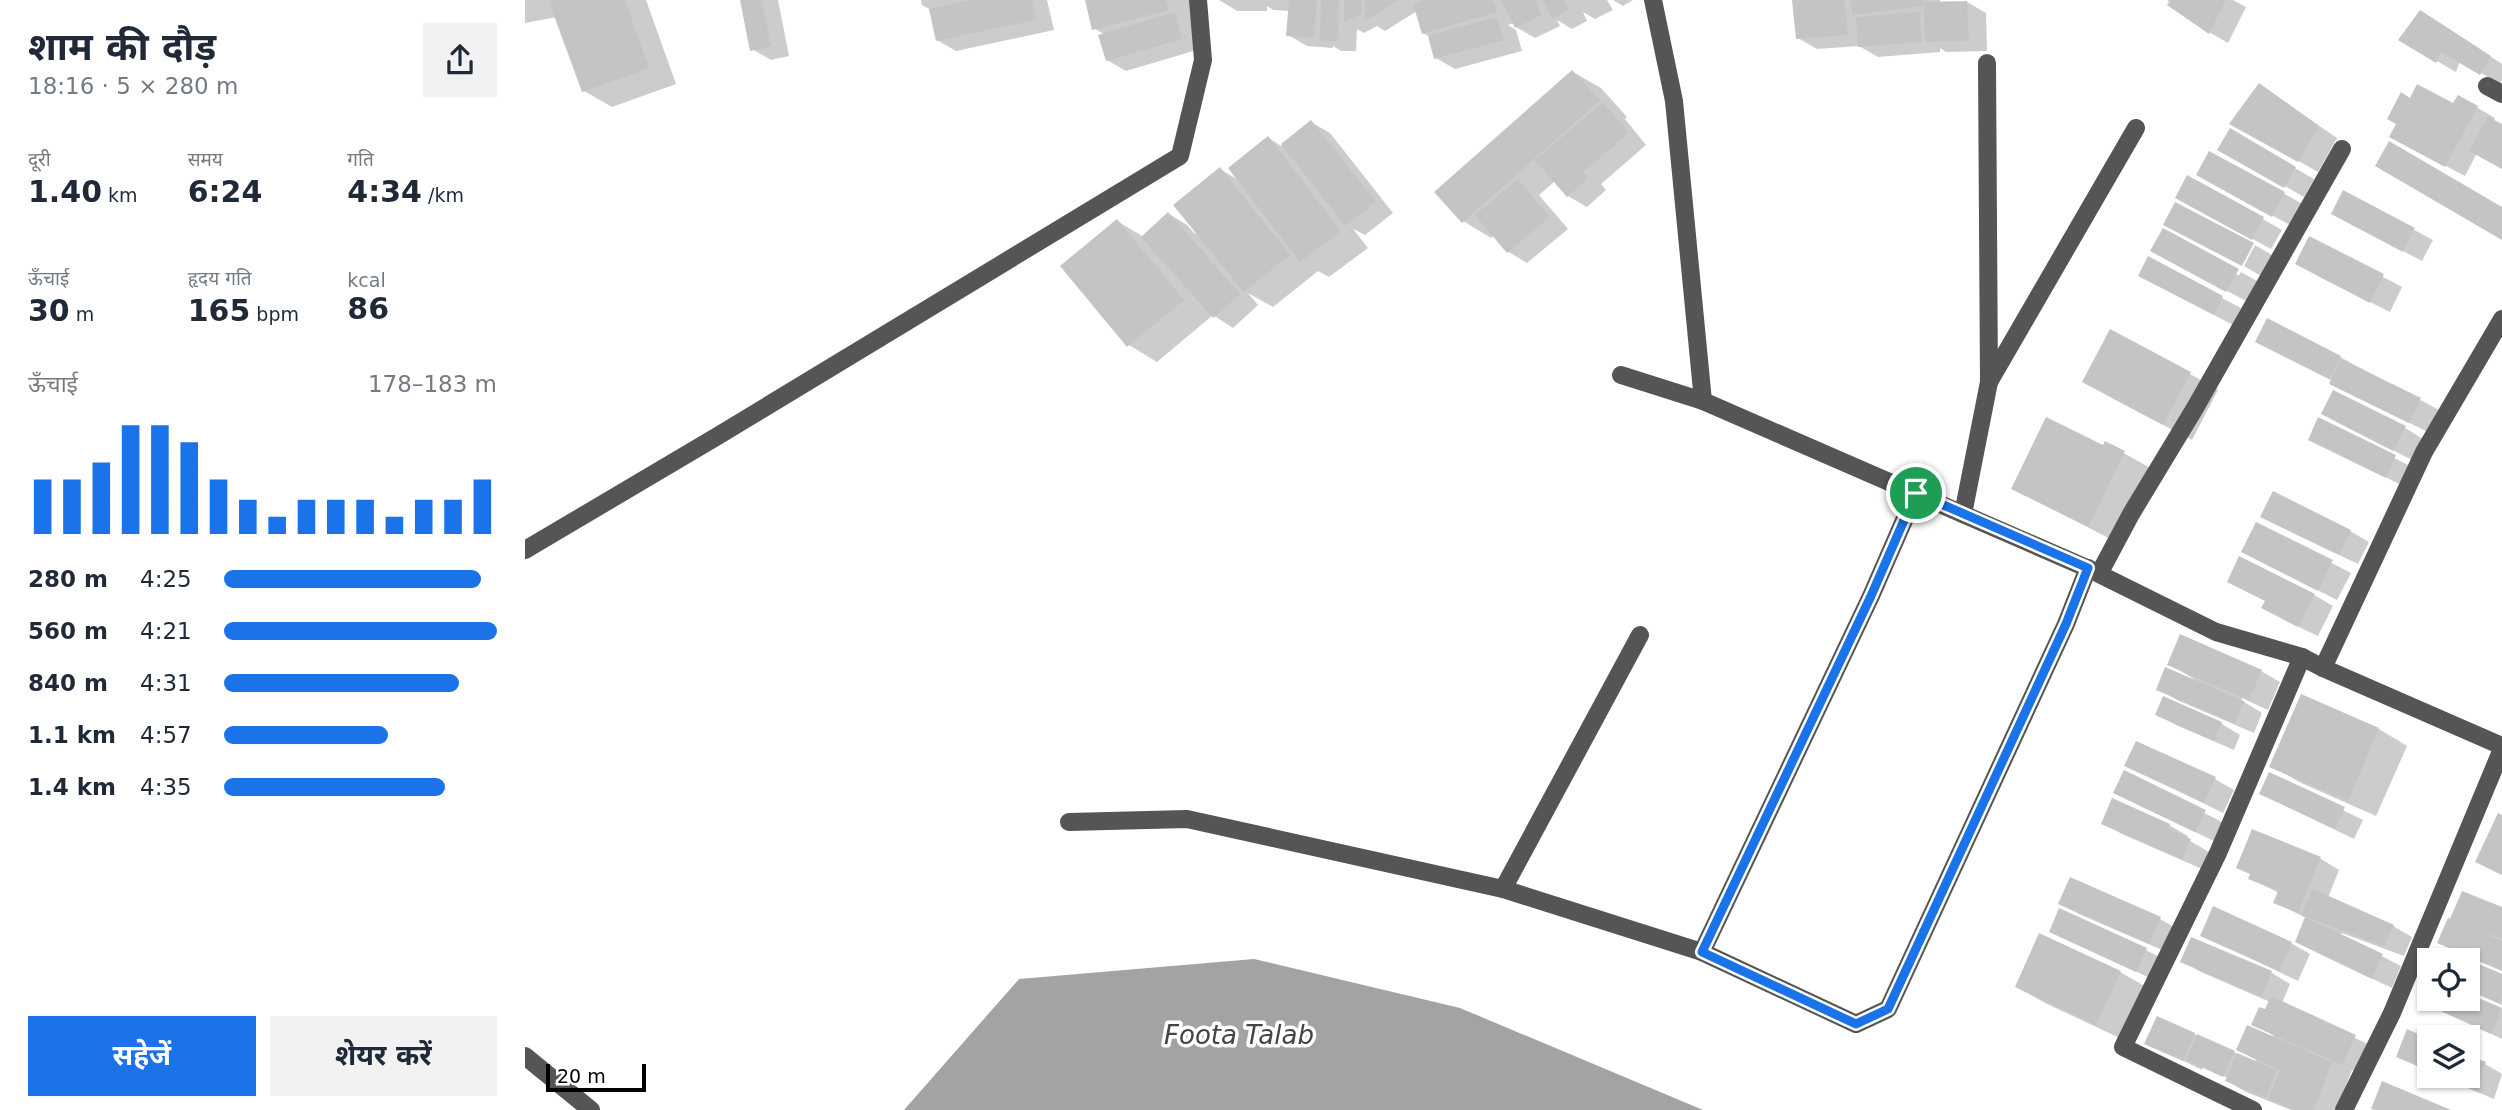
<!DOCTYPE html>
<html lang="hi">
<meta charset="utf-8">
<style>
body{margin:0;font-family:"DejaVu Sans","Noto Sans Devanagari",sans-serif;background:#f2f2f3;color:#1f2937;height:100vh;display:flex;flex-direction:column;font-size:26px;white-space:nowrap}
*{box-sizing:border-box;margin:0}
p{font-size:23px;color:#747a83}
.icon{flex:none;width:38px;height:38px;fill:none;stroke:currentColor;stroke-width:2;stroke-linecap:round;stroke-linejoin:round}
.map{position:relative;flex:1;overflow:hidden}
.drawer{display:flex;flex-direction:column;background:#fff;width:525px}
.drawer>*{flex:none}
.buttons{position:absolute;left:1892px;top:948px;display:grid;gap:14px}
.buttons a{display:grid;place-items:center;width:63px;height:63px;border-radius:0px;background:#fff;box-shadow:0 2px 5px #0004;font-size:35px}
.scale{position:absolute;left:21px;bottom:18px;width:100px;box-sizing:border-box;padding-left:7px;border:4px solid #000;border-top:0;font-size:19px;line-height:24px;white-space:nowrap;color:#000;-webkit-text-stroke:5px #fff;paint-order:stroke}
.pin{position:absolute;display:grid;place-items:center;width:60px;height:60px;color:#fff;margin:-30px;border:4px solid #fff;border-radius:50%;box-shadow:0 2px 7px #0007}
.round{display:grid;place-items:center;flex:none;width:74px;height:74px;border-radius:0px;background:#f2f2f3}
.summary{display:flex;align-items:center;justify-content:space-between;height:119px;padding:0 28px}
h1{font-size:38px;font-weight:700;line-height:52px}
.metrics{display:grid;grid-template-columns:repeat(3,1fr);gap:10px;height:119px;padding:7px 28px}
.metrics div{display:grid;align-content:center}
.metrics b{font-size:30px;font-weight:700}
.metrics small{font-size:19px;font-weight:400}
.metrics p{font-size:19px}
.chart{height:196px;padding:14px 28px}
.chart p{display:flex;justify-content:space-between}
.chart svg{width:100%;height:126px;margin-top:7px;stroke:#1a73e8;stroke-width:6}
.button{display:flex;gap:14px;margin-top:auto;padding:14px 28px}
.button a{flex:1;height:80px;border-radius:0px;background:#1a73e8;color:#fff;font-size:28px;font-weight:700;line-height:80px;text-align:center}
.button a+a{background:#f2f2f3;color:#1f2937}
ul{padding:0 28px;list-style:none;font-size:23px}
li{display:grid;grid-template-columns:112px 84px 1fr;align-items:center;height:52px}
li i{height:18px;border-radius:9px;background:#1a73e8}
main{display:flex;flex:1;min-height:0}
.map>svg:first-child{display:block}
.water{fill:#a3a3a3}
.shadow{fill:#0003}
.building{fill:#c4c4c4}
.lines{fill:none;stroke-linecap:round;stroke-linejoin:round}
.minor{stroke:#555;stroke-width:18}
.route-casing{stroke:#fff;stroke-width:14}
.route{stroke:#1a73e8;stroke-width:9}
.labels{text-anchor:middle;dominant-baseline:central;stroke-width:7;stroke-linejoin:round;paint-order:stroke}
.water-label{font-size:26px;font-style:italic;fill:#444;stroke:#fff}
</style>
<main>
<section class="drawer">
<div class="summary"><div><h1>शाम की दौड़</h1><p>18:16 · 5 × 280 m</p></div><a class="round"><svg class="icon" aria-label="share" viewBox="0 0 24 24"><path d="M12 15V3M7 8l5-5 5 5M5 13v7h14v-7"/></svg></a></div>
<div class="metrics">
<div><p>दूरी</p><b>1.40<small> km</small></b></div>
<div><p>समय</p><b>6:24</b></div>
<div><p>गति</p><b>4:34<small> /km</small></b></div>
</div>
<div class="metrics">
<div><p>ऊँचाई</p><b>30<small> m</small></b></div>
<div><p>हृदय गति</p><b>165<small> bpm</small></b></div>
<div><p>kcal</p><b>86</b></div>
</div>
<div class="chart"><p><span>ऊँचाई</span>178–183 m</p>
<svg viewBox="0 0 160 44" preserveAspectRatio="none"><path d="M5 44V25M15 44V25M25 44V19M35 44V6M45 44V6M55 44V12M65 44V25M75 44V32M85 44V38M95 44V32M105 44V32M115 44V32M125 44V38M135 44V32M145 44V32M155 44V25"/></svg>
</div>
<ul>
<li><b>280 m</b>4:25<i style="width:94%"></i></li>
<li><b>560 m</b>4:21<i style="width:100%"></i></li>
<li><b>840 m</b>4:31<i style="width:86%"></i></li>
<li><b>1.1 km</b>4:57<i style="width:60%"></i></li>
<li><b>1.4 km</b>4:35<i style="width:81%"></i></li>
</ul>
<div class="button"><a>सहेजें</a><a>शेयर करें</a></div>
</section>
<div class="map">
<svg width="1977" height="1110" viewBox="0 0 1977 1110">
<rect width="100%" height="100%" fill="#fff"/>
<polygon class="water" points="729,959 935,1008 1178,1110 379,1110 494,979"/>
<g class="shadow">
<polygon points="0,0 121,0 151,84 87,107 59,91 32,17 0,23"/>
<polygon points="216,0 253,0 264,56 246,60 227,49"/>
<polygon points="396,0 522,0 529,30 431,51 412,40 406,10 397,5"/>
<polygon points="561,0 664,0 675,49 601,71 582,60 580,35 569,28"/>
<polygon points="694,0 1082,0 1088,10 1070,19 1058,12 1062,21 1047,29 1032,20 1035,26 1010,38 991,27 989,23 983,25 991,30 997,51 930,69 911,58 905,37 898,33 892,11 860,31 852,26 839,33 832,29 831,51 816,51 808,46 808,48 782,46 763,35 765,11 748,10 742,6 742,11 712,11"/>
<polygon points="1088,0 1108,0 1098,6"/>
<polygon points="1269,0 1415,0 1415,3 1442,2 1461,13 1462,51 1421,52 1415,48 1415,52 1353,57 1334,46 1292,49 1273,38"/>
<polygon points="1642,0 1708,0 1721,7 1703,43 1684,32"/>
<polygon points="1915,23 1977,64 1977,80 1975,84 1935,61 1931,72 1876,40"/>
<polygon points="1048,72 1076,88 1102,117 1100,119 1121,145 1076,184 1081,190 1062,207 1043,196 1030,181 1014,195 1043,229 1002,263 984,252 969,235 966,238 938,221"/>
<polygon points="1735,85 1812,138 1793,172 1706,123"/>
<polygon points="1934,97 1970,118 1969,122 1977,126 1977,168 1952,153 1940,176 1885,147 1929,106"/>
<polygon points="786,122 805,133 868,213 840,235 828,229 843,248 804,277 793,271 748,307 723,293 733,305 708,328 688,315 632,362 604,345 592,221 619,237 644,214 662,225 670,234 695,169 715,181 744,138 756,146"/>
<polygon points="1705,131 1789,179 1779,197 1694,149"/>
<polygon points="1685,153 1778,204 1767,226 1692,186"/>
<polygon points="1663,177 1757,230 1746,249 1671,208"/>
<polygon points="1819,192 1908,240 1897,261 1827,224"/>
<polygon points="1785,238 1877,287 1865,312 1791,275"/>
<polygon points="1730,245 1747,255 1736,276 1719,266"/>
<polygon points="1624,259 1716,308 1708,325 1634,286"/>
<polygon points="1646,261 1714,275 1716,272 1732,281 1721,301"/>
<polygon points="1751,352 1815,357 1914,410 1903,432 1825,394 1808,381"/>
<polygon points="1665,374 1693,390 1667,440 1587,398"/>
<polygon points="1794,420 1889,468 1880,487 1785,439"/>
<polygon points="1817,424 1880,428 1898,439 1887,460"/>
<polygon points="1581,443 1627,469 1591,542 1488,488 1579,448"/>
<polygon points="1731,524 1826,573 1812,600 1737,562"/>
<polygon points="1756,527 1825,531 1844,542 1833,564"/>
<polygon points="1789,595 1808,606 1793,636 1757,619"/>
<polygon points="1644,664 1736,671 1755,682 1743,710 1717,698 1716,700 1737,713 1729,733 1652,700 1633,689 1668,681 1669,679"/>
<polygon points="1777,696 1854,729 1882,746 1851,816 1774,782 1747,766"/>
<polygon points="1639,699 1697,724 1715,735 1709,750 1651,725 1632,714"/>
<polygon points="1601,765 1690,779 1709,790 1698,813"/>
<polygon points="1600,773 1699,823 1689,841 1609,803"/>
<polygon points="1745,775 1838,820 1829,839 1736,794"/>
<polygon points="1578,823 1644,825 1663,836 1662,839 1684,852 1677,869 1597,834"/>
<polygon points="1728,831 1796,859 1814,870 1803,898 1868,926 1887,937 1879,956 1817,933 1816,935 1876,966 1867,988 1791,952 1781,918 1750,902 1754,893 1725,878 1727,875 1713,867"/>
<polygon points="1535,903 1635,919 1654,930 1644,953 1554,914"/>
<polygon points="1977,909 1977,971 1933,953 1915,942 1924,921"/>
<polygon points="1526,931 1621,950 1640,960 1631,981"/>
<polygon points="1677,935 1766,943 1785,954 1773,981"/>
<polygon points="1667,939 1747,973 1765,984 1757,1003 1849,1047 1836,1075 1827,1070 1811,1110 1766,1110 1721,1092 1702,1081 1703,1078 1678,1067 1677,1070 1622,1043 1669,1034 1730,1062 1731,1060 1713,1050 1749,1036 1729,1024 1741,1011 1745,1002 1676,972 1657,961"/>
<polygon points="1920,951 1977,976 1977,1005 1942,990 1942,961"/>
<polygon points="1595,972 1623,988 1599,1040 1520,1003 1492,987"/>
<polygon points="1904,987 1904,999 1942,999 1942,995 1977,1010 1977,1039 1898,1001"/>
<polygon points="1960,1064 1977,1074 1969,1099 1914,1076 1942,1076"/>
</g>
<g class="building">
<polygon points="29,0 100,0 124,68 57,92 24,2"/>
<polygon points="215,0 237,0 246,46 225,51"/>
<polygon points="445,0 507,0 511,20 411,41 404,9"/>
<polygon points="560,0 641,0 644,10 567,30"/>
<polygon points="764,0 792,0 789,38 761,36"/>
<polygon points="796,0 814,0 813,41 795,41"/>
<polygon points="819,0 836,0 837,13 819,23"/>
<polygon points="840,0 874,0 840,21"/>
<polygon points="900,0 968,0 972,12 897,34 888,4"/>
<polygon points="976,0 1010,0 1017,15 990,28"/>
<polygon points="1018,0 1039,0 1044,10 1027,19"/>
<polygon points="1267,0 1319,0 1323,35 1271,39"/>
<polygon points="1326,0 1398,0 1398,6 1327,15"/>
<polygon points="1645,0 1701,0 1684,34 1642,5"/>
<polygon points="1442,1 1444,41 1400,42 1399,2"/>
<polygon points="1895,10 1966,56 1955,75 1916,52 1911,63 1873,40"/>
<polygon points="650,12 657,39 581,61 573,35"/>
<polygon points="1394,12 1397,42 1333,47 1331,17"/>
<polygon points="972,17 979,40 909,59 903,36"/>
<polygon points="1047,70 1075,100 937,223 909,192"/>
<polygon points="1734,83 1794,126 1773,162 1704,124"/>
<polygon points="1892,84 1928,103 1933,95 1953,106 1920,167 1864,137 1871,124 1862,119 1876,92 1885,98"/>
<polygon points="1078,102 1104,133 1058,172 1063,179 1042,197 1010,160"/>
<polygon points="1963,117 1977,124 1977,169 1944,151"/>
<polygon points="786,120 851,202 820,226 756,144"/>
<polygon points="1705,128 1771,167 1759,188 1692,150"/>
<polygon points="743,136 816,231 775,262 703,168"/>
<polygon points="1864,141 1977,207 1977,240 1850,166"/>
<polygon points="1684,151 1760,192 1747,217 1671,175"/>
<polygon points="695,167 765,255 719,292 648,205"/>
<polygon points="1662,175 1739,217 1727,240 1650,198"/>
<polygon points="993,179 1025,217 982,253 950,215"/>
<polygon points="1818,190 1890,228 1878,252 1806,214"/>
<polygon points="1650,202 1729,243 1717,266 1638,225"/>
<polygon points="643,212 715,294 688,318 616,237"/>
<polygon points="592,219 659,300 602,347 535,266"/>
<polygon points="1638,228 1714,269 1701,292 1625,251"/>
<polygon points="1784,236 1859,274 1845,303 1770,264"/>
<polygon points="1623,256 1698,296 1689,315 1613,276"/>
<polygon points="1742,318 1816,356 1804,379 1730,342"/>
<polygon points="1585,329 1666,372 1638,425 1557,382"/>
<polygon points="1816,359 1896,398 1884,423 1804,384"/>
<polygon points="1808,390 1881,426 1868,451 1796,414"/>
<polygon points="1521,417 1578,445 1580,441 1600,451 1563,527 1486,489"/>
<polygon points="1793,417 1871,455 1861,478 1783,440"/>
<polygon points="1748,491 1826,530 1814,555 1735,517"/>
<polygon points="1731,522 1808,560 1793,591 1716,552"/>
<polygon points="1714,556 1790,594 1773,627 1736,608 1740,601 1702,582"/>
<polygon points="1655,634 1737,670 1724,700 1642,665"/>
<polygon points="1640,667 1719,701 1710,723 1631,690"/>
<polygon points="1776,694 1854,728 1823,801 1744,767"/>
<polygon points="1638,696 1697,722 1689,741 1630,715"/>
<polygon points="1611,741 1691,777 1679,803 1599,766"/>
<polygon points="1599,770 1681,810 1670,832 1588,793"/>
<polygon points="1744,772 1820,807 1810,829 1734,794"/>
<polygon points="1587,798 1645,824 1643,829 1666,839 1657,859 1576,824"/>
<polygon points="1973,813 1977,815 1977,875 1950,862"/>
<polygon points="1727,829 1796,857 1773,913 1748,903 1753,891 1723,879 1725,874 1711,868"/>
<polygon points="1545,877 1636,917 1624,944 1533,904"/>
<polygon points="1788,889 1869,925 1859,946 1776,915"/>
<polygon points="1937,891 1977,907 1977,939 1941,926 1977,941 1977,970 1912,943 1923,918 1925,919"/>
<polygon points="1688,906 1767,942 1754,971 1675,936"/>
<polygon points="1534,908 1622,948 1611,972 1524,932"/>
<polygon points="1780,917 1858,954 1847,979 1770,942"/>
<polygon points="1514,933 1596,971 1571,1025 1490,987"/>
<polygon points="1666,937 1747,971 1737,997 1655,962"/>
<polygon points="1919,949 1977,974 1977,996 1974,1003 1942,989 1942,961 1914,961"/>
<polygon points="1904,983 1904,999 1942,999 1942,993 1977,1008 1966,1034 1896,1002"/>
<polygon points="1746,996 1831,1035 1817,1065 1726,1025 1734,1007 1740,1009"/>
<polygon points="1632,1016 1670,1033 1658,1061 1619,1044"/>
<polygon points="1722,1025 1807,1062 1789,1110 1769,1110 1743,1099 1755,1071 1773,1078 1711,1050"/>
<polygon points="1882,1029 1904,1039 1904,1071 1871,1057"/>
<polygon points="1672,1034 1710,1051 1698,1077 1661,1060"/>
<polygon points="1712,1053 1752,1070 1741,1098 1700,1081"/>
<polygon points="1942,1055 1961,1062 1950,1089 1918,1076 1942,1076"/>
<polygon points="1857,1081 1926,1110 1850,1110 1846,1109"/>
</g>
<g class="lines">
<g class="minor">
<polyline points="1128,0 1149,101 1178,401"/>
<polyline points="1962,86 1977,94"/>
<polyline points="1977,319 1899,452 1798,668 1977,746"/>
<polyline points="1096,375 1178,401 1571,572"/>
<polyline points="1464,382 1611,128"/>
<polyline points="1438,514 1464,382 1462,63"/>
<polyline points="0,550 191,437 655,156 678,60 673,0"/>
<polyline points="1777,657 1691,632 1574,574 1606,514 1670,408 1817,149"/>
<polyline points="544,822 662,819 978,889 1177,952 1331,1024 1363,1009 1541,624 1563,568"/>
<polyline points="978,889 1115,635"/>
<polyline points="1177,952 1346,596 1391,493"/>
<polyline points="0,1056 66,1110"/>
<polyline points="1728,1110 1598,1047 1693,853 1777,657 1798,668"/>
<polyline points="1819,1110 1867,1013 1977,749"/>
</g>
</g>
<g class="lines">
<defs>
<polygon id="route" points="1391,493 1563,568 1541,624 1363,1009 1331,1024 1177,952 1346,596"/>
</defs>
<use href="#route" class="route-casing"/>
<use href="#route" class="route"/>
</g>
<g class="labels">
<g class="water-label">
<text x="714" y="1035">Foota Talab</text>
</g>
</g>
</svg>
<div class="buttons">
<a><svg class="icon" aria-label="locate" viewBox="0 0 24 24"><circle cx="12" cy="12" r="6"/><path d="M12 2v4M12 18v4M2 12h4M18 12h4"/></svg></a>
<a><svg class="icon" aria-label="layers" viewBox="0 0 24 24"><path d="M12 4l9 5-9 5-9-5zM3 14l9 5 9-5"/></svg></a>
</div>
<div class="scale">20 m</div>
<div class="pin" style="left:1391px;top:493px;background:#1e9e55"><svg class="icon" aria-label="arrive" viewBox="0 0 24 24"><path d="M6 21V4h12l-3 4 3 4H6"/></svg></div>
</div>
</main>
